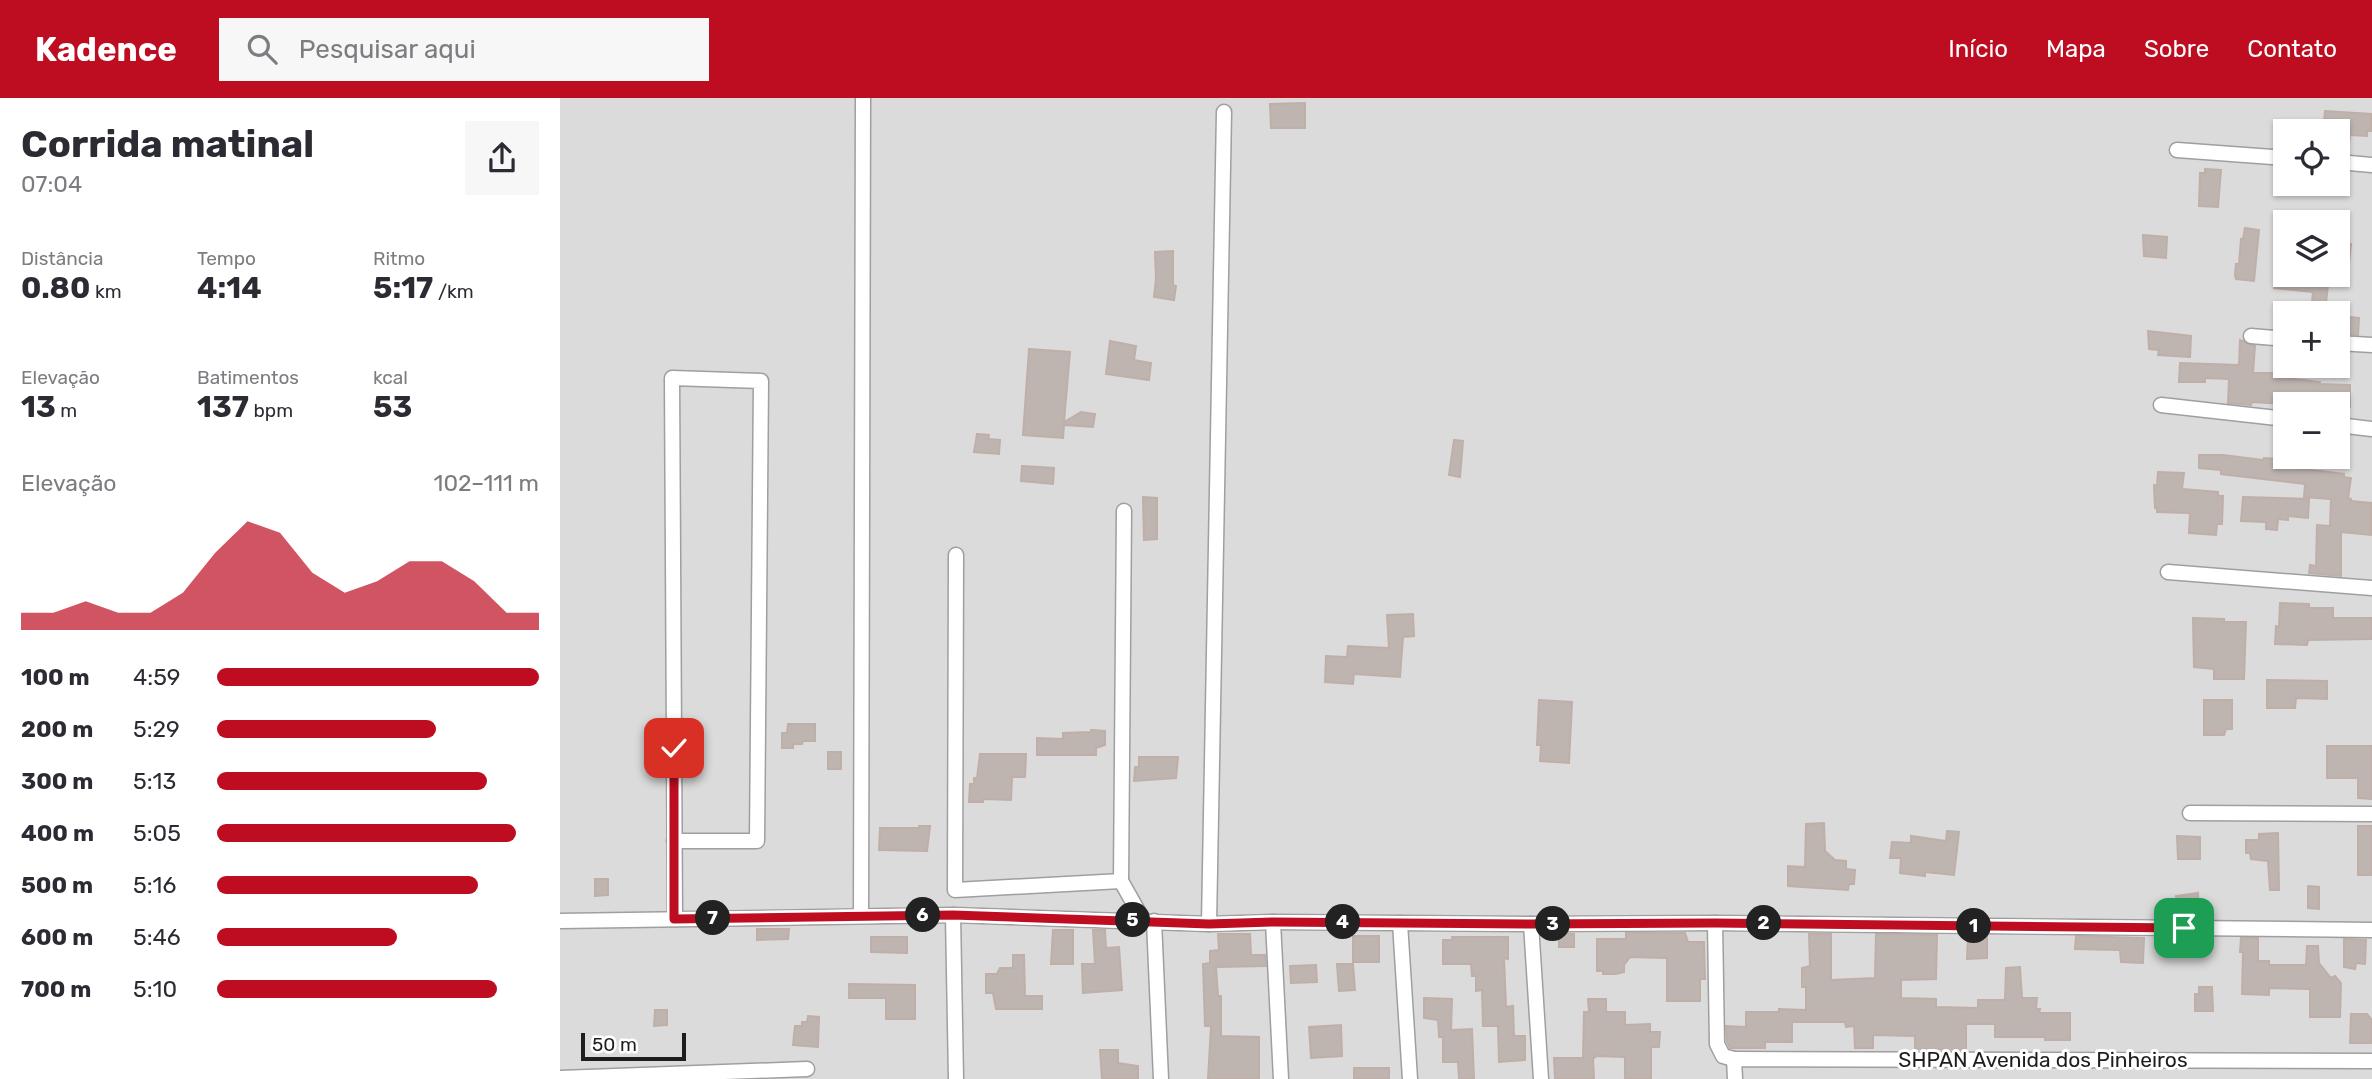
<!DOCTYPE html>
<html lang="pt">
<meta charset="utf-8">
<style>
body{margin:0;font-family:Rubik,sans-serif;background:#f7f7f7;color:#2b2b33;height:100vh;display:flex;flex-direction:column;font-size:26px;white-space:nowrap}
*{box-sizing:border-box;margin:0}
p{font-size:23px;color:#7c7c81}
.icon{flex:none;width:38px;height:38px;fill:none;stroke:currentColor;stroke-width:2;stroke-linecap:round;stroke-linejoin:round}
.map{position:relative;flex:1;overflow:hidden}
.details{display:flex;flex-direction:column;background:#fff;width:560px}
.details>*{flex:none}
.fabs{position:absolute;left:1713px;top:21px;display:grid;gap:14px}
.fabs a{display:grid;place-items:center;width:77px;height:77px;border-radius:0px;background:#fff;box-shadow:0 2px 5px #0004;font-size:35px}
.scale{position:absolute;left:21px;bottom:18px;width:105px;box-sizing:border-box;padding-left:7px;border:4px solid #1e1e1e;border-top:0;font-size:19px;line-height:24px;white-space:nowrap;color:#1e1e1e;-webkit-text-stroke:5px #fff;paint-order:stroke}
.pin{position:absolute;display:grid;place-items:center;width:60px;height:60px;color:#fff;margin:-30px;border-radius:14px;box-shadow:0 4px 10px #0006}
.km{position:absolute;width:35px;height:35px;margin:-18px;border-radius:50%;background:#222;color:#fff;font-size:19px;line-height:35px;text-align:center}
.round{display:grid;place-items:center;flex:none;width:74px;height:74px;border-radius:0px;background:#f7f7f7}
.head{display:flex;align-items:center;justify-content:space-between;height:119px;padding:0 21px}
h1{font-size:38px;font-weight:700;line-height:52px}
.metrics{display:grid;grid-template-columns:repeat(3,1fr);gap:10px;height:119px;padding:7px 21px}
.metrics div{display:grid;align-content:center}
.metrics b{font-size:30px;font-weight:700}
.metrics small{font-size:19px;font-weight:400}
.metrics p{font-size:19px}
.chart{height:196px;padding:14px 21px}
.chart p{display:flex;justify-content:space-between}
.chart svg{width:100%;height:126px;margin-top:7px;fill:#be0d21;opacity:.7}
ul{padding:0 21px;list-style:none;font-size:23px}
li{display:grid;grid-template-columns:112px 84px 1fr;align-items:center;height:52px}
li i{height:18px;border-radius:9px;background:#be0d21}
header{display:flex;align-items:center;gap:42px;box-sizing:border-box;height:98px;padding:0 35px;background:#be0d21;color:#fff}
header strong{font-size:33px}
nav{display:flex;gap:38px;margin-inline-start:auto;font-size:24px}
.search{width:490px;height:63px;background:#f7f7f7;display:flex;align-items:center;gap:18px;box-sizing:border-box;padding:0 24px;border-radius:0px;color:#7c7c81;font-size:26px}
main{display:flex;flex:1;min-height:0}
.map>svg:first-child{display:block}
.residential{fill:#dcdbdb;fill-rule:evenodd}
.building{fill:#beb5b1;stroke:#bfafa8;stroke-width:2}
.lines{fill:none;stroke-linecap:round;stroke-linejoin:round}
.minor-casing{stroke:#9f9f9f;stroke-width:17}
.minor{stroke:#fff;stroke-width:14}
.route-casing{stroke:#fff;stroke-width:14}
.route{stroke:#be0d21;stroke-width:9}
.labels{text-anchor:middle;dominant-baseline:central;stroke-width:6;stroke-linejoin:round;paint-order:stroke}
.street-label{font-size:21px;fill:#1e1e1e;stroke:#fff}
</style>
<header>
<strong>Kadence</strong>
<div class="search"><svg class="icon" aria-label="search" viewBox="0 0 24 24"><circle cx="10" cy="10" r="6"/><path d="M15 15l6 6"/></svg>Pesquisar aqui</div>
<nav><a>Início</a><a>Mapa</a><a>Sobre</a><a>Contato</a></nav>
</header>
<main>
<section class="details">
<div class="head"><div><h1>Corrida matinal</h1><p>07:04</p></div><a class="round"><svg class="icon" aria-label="share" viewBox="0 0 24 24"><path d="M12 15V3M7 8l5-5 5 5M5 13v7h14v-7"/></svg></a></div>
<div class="metrics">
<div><p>Distância</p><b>0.80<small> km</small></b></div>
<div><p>Tempo</p><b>4:14</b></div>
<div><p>Ritmo</p><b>5:17<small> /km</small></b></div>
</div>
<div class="metrics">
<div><p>Elevação</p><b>13<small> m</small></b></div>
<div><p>Batimentos</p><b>137<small> bpm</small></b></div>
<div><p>kcal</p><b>53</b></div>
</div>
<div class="chart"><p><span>Elevação</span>102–111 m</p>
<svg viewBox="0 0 160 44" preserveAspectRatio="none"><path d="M0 44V38L10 38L20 34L30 38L40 38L50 31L60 17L70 6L80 10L90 24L100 31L110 27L120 20L130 20L140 27L150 38L160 38V44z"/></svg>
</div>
<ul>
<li><b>100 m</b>4:59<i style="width:100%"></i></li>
<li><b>200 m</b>5:29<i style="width:68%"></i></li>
<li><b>300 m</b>5:13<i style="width:84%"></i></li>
<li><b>400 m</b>5:05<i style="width:93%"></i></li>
<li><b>500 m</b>5:16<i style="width:81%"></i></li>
<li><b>600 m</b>5:46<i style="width:56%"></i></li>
<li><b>700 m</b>5:10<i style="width:87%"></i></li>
</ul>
</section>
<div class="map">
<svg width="1812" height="981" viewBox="0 0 1812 981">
<rect width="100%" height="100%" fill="#eeeae4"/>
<path class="residential" d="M 0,0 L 1812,0 L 1812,981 L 0,981 ZM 1726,33 L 1778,33 L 1778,86 L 1726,86 ZM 1726,124 L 1778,124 L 1778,177 L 1726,177 ZM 1726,215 L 1778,215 L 1778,268 L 1726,268 ZM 1726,306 L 1778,306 L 1778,359 L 1726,359 Z"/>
<g class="building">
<polygon points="745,5 745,30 711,30 710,6"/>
<polygon points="1765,13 1811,16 1811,33 1807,33 1807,38 1790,37 1788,55 1778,54 1778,33 1763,33"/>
<polygon points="1645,71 1661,72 1658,109 1639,108 1640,75 1645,75"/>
<polygon points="1685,130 1699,132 1694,183 1676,181 1675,177 1676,166 1679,166 1681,141 1683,141"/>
<polygon points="1583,137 1607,139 1606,160 1584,158"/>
<polygon points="1778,144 1791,146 1789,166 1778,165"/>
<polygon points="613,153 613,187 616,188 614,202 594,199 596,180 595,154"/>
<polygon points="1716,177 1754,179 1754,177 1769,177 1765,215 1751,215 1753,194 1714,190"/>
<polygon points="1778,218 1799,220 1798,237 1778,235"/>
<polygon points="1588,233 1631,238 1630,259 1598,257 1599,252 1589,251"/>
<polygon points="1680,242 1695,248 1693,275 1726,275 1726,280 1760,284 1759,286 1790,287 1790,309 1709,305 1692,304 1691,307 1668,305 1669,281 1645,280 1645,284 1619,284 1620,265 1679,267"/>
<polygon points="550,243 576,248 574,262 591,265 589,282 546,276"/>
<polygon points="469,251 510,254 504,324 521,314 535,316 533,329 504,327 503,340 463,337"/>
<polygon points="417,336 429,337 428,341 440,342 439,356 414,354"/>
<polygon points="894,342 903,343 900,379 889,377"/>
<polygon points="1639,357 1663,357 1703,362 1704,360 1719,361 1718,368 1784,376 1784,379 1791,380 1788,400 1791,401 1791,403 1812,405 1811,437 1781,434 1781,478 1749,475 1750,467 1756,468 1757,427 1770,428 1771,401 1744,399 1745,386 1661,376 1661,372 1639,370"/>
<polygon points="462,368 494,370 493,386 461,383"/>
<polygon points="1598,374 1624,375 1622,391 1658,394 1658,398 1663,398 1662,426 1657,426 1656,437 1629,435 1630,415 1597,414 1597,410 1595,410 1594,387 1597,388"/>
<polygon points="583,399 597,400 597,441 584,442"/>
<polygon points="1683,399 1749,401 1748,420 1728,418 1728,422 1718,421 1717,432 1706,431 1706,424 1681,423"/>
<polygon points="1720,505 1749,506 1749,510 1773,510 1773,520 1812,520 1812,541 1748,542 1747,547 1715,546 1716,528 1719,529"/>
<polygon points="853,516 854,538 843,539 840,579 794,576 793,586 765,584 766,558 787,559 788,548 829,550 827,517"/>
<polygon points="1633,520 1664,521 1664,524 1686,524 1684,581 1654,581 1654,571 1634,569"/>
<polygon points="1707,582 1767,583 1767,601 1736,600 1735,610 1707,610"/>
<polygon points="979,602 1012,604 1009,665 980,663 981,647 977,647"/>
<polygon points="1644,602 1672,602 1672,631 1666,631 1664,637 1644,637"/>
<polygon points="228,626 255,626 255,643 243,643 242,646 233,646 233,650 222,650 222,635 227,635"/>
<polygon points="531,632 545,633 545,647 536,650 536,657 477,657 477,640 503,641 503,635 531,634"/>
<polygon points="1767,648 1812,648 1812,701 1798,700 1798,680 1767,680"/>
<rect x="268" y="654" width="13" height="17"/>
<polygon points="420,656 466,656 465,679 452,679 451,702 423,701 423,704 409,704 410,686 414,686 414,680 417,680"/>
<polygon points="579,659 618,659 616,680 574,683 575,669 579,669"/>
<polygon points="1264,725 1265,753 1275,762 1286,763 1286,771 1295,772 1294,786 1289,786 1288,792 1228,788 1228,768 1245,769 1246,726"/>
<polygon points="359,728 370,728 367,753 319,752 320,730 359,730"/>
<rect x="1798" y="728" width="14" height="49"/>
<polygon points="1387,733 1399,734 1394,777 1365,774 1365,778 1340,775 1341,760 1330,760 1332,744 1351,745 1351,738 1386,743"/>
<polygon points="1718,735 1719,792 1710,792 1708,763 1691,761 1690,755 1686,755 1686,742 1699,742 1699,736"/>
<polygon points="1617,738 1640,739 1640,761 1618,761"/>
<polygon points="35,781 48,781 48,797 35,798"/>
<polygon points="1748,788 1759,789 1759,811 1748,810"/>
<polygon points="1638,795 1639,819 1617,819 1616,798"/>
<polygon points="197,831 229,831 228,841 197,842"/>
<polygon points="493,832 513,832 513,866 491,866"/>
<polygon points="533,832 545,832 546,850 559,849 562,892 523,895 522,866 535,866"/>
<polygon points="999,835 1014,836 1014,849 999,849"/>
<polygon points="1066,835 1125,835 1128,844 1144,844 1145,881 1140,881 1140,903 1107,903 1107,860 1070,859 1064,867 1064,874 1056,876 1043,876 1043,873 1037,873 1037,841 1066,841"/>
<polygon points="658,836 690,836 691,857 705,857 706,868 656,869 658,898 661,898 661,938 699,939 699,981 648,981 651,928 645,928 643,866 650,865 650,853 659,852"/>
<polygon points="1249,836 1271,836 1271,882 1315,880 1316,836 1377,837 1376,881 1341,882 1341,900 1376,901 1376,909 1418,910 1418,902 1445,902 1446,870 1460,869 1462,900 1477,900 1476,911 1480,911 1479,915 1510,915 1510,942 1485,942 1485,939 1435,939 1435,926 1406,926 1406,952 1355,951 1355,938 1313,937 1313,950 1295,950 1294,928 1286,929 1285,924 1232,924 1232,944 1205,944 1205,950 1170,950 1167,944 1166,928 1186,929 1186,914 1219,914 1219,911 1246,912 1246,889 1242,889 1242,870 1250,868"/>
<polygon points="1408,837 1427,838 1427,860 1407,861"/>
<rect x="793" y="838" width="26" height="26"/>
<polygon points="1516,838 1584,840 1583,865 1561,864 1560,852 1515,851"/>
<polygon points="311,839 347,839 347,855 311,854"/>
<polygon points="892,839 948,839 948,861 944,860 946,909 953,908 954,938 965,938 965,962 939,964 938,928 923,928 922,892 916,893 916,878 912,878 911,866 883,866 883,842 892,842"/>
<polygon points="1635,840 1646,840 1646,854 1634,854"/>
<polygon points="1681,840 1698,840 1698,863 1709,863 1709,867 1746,867 1747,848 1758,848 1759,865 1771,880 1775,878 1781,885 1780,919 1750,919 1750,891 1709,890 1709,897 1682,896 1683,854 1680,854"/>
<polygon points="1784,841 1806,842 1805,866 1796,865 1795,871 1784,869"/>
<polygon points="453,857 464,857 465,898 482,898 482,911 436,911 433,895 426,895 426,876 437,876 440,870 453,870"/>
<polygon points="777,866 793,866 795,892 779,893"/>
<polygon points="756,867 757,884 731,885 730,868"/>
<polygon points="289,886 355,887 355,921 326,921 326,900 289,900"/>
<polygon points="1639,889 1652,889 1653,913 1635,913 1635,896 1639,896"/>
<polygon points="864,900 892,901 891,932 912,931 914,981 899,981 898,964 883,964 883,939 879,939 878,922 864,920"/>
<polygon points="1028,901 1046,901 1046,914 1065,914 1065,927 1090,926 1090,934 1100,934 1099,949 1091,949 1091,981 1065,981 1065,959 1036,958 1033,961 1034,981 995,981 994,960 1023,960 1024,914 1029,914"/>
<polygon points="95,912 107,912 107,927 94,928"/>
<polygon points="1791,916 1807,916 1812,922 1812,945 1790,945"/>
<polygon points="248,918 259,919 258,949 233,947 235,928 242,928 242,924 247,924"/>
<polygon points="781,927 782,958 751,960 749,929"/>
<polygon points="540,952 558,952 558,965 578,968 578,981 542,981"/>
<rect x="794" y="970" width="35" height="11"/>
</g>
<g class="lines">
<defs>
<g id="minor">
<polyline points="1617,52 1726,60"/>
<polyline points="1778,64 1812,67"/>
<polyline points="1691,238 1726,241"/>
<polyline points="1778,245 1812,247"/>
<polyline points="1601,307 1726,321"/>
<polyline points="1778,327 1812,331"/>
<polyline points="396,457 395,792 561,783 564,413"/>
<polyline points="1608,474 1812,490"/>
<polyline points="1630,715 1812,716"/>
<polyline points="114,743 197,743 201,283 112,280 115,821"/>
<polyline points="561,783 583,822"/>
<polyline points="301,817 303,0"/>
<polyline points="393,817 396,981"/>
<polyline points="0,823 393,817 649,826 713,824 971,826 1155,825 1812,832"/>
<polyline points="594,823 601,981"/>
<polyline points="713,824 721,981"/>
<polyline points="840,825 850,981"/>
<polyline points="1155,825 1157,946 1163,958 1174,961"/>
<polyline points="649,826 664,14"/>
<polyline points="971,826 981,981"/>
<polyline points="0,980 247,971"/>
<polyline points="1175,981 1174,961 1812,963"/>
</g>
</defs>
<use href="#minor" class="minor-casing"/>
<use href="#minor" class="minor"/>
</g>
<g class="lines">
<defs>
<polyline id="route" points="114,650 114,821 393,817 649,826 713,824 971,826 1155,825 1624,830"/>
</defs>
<use href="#route" class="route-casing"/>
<use href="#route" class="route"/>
</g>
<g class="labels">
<g class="street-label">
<text x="1483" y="961">SHPAN Avenida dos Pinheiros</text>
</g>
</g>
</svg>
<div class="fabs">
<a><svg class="icon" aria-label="locate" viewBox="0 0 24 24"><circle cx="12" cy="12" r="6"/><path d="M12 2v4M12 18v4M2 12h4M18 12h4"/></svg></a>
<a><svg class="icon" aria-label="layers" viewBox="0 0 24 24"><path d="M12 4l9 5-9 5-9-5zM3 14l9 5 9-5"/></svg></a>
<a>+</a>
<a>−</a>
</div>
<div class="scale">50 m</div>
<div class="pin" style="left:1624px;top:830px;background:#1e9e55"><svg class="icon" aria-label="arrive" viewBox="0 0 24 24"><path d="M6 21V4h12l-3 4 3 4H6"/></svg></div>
<div class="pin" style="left:114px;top:650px;background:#d93025"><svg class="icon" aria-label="check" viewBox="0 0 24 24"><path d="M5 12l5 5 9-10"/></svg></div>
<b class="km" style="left:1414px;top:828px">1</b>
<b class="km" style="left:1204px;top:825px">2</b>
<b class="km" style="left:993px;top:826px">3</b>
<b class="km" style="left:783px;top:824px">4</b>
<b class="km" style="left:573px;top:822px">5</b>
<b class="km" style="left:363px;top:817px">6</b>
<b class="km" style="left:153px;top:820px">7</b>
</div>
</main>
